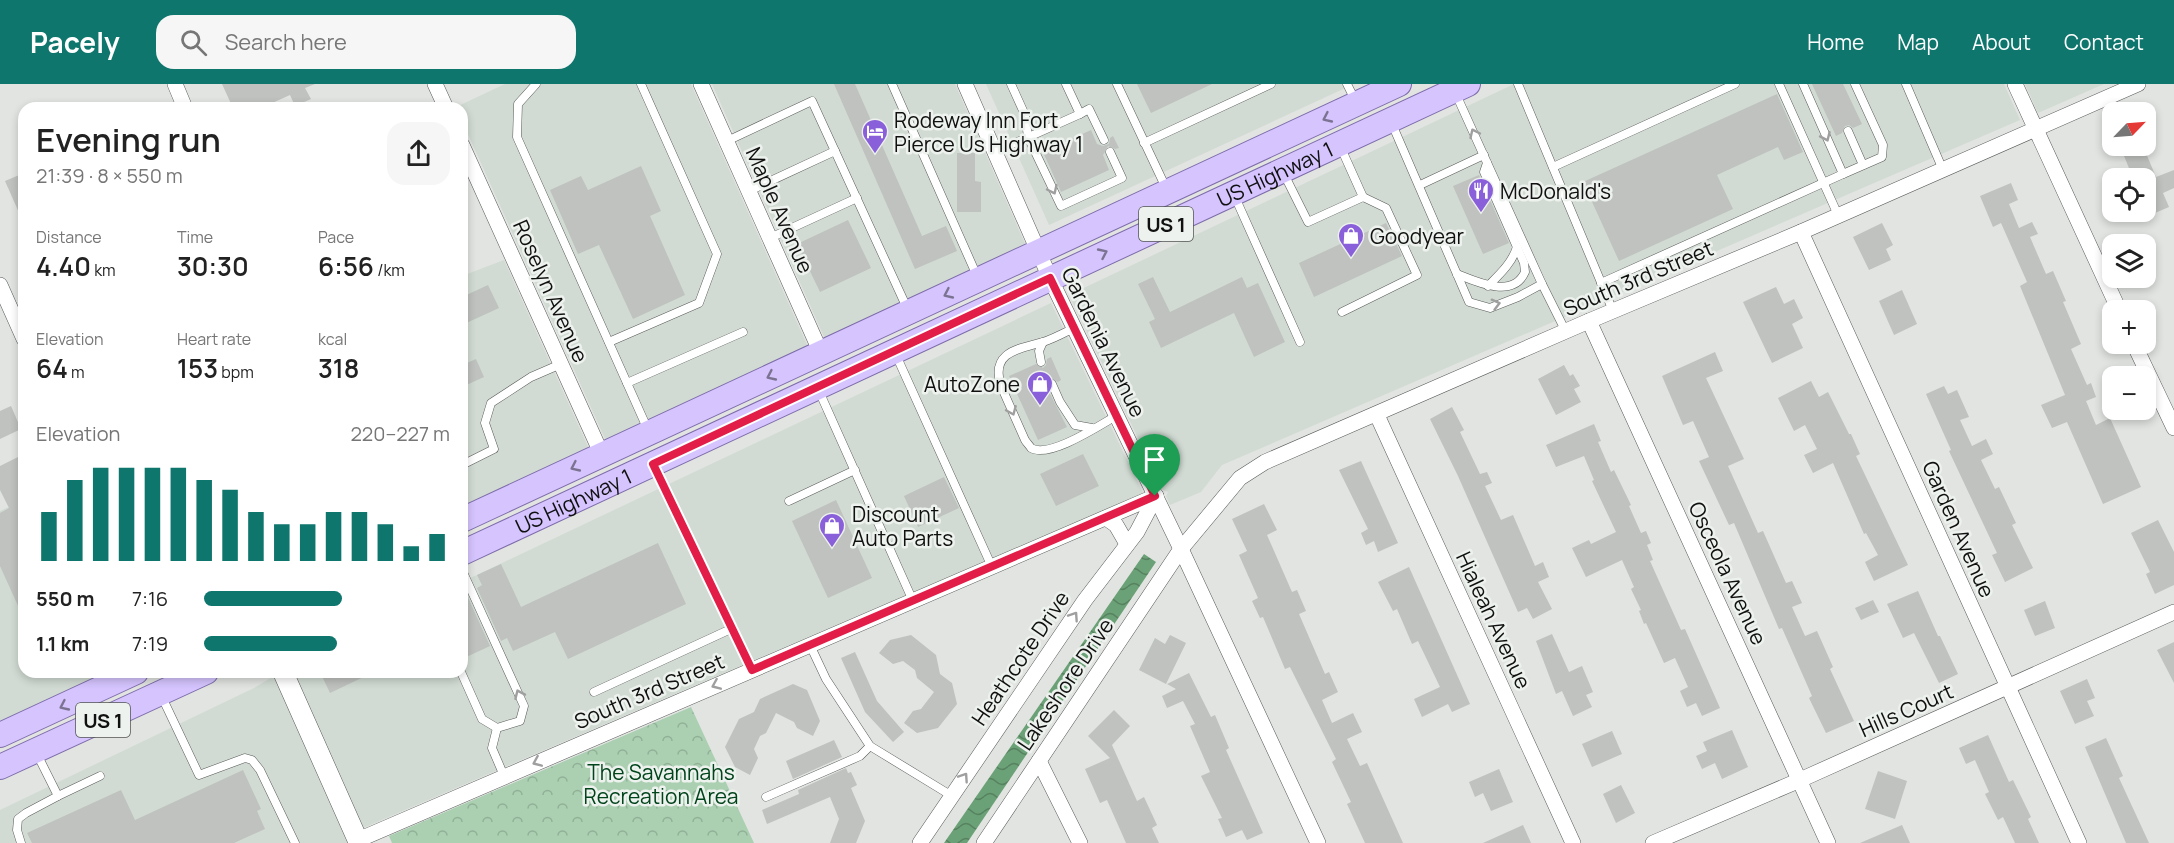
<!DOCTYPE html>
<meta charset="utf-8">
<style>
body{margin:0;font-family:Manrope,sans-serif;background:#f6f6f6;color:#222;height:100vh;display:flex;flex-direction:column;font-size:22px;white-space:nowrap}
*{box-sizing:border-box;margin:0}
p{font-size:20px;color:#767676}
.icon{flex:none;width:33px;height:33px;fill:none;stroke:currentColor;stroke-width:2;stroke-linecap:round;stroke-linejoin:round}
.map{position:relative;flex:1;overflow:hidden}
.panel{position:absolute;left:18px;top:18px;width:450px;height:576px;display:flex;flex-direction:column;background:#fff;border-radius:18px;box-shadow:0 3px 9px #0003}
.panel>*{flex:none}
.needle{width:39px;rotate:65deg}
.tools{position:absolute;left:2102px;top:18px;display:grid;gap:12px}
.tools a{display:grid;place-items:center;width:54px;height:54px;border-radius:12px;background:#fff;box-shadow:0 3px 9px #0003;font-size:30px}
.pin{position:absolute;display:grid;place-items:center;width:51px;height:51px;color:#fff;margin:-62px -26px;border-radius:50% 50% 50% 0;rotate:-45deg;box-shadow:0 0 6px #0007}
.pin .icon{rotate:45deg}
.round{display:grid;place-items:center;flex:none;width:63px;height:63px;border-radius:18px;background:#f6f6f6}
.headline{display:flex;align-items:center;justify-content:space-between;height:102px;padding:0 18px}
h1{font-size:33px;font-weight:600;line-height:45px}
.figures{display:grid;grid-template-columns:repeat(3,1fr);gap:9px;height:102px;padding:6px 18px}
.figures div{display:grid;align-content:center}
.figures b{font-size:26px;font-weight:600}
.figures small{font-size:16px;font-weight:400}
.figures p{font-size:16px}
.chart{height:168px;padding:12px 18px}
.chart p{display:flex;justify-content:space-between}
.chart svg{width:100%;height:108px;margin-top:6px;stroke:#0f766e;stroke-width:6}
ul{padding:0 18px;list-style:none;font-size:20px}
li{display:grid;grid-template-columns:96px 72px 1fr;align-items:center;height:45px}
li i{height:15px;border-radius:8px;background:#0f766e}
header{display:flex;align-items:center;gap:36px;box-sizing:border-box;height:84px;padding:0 30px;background:#0f766e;color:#fff}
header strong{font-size:28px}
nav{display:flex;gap:33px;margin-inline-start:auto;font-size:21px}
.search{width:420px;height:54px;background:#f6f6f6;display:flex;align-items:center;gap:15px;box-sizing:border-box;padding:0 21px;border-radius:18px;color:#767676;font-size:22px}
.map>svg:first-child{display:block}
.built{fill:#d1dbd3}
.park{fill:url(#park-crowns)}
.water{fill:url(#water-waves)}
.building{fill:#bfc2bf}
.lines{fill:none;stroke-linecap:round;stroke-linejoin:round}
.service-casing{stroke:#585b59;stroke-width:9}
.minor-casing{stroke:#585b59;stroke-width:16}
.tertiary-casing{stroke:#585b59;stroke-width:21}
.primary-casing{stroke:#7e6caa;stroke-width:26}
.service{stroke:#fff;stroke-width:8}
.minor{stroke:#fff;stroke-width:15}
.tertiary{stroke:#fff;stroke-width:20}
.primary{stroke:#d5c4fe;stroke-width:24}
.oneway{stroke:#7c7392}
.oneway2{stroke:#9f9f9f}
.route-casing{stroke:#fff;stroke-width:12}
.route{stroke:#e11d48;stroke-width:8}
.labels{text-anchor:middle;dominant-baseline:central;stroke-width:5;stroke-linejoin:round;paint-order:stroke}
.shield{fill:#eef2ee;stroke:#525452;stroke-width:1.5}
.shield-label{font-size:20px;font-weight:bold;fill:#0f100f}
.poi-label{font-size:21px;fill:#0f100f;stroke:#eef2ee;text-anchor:start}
.street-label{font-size:21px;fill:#0f100f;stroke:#eef2ee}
.park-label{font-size:21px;fill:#00441b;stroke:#eef2ee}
</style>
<header>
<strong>Pacely</strong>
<div class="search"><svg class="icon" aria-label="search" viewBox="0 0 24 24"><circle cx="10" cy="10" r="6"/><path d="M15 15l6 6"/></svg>Search here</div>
<nav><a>Home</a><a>Map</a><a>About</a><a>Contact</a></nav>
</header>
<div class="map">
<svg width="2174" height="759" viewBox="0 0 2174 759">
<defs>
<pattern id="park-crowns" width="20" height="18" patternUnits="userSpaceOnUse" patternTransform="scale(1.5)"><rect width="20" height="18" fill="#aacfb1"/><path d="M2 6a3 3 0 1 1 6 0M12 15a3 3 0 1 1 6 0" fill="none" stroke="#91b197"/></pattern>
<pattern id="water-waves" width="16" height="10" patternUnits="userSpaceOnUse" patternTransform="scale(1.5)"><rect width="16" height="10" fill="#6ba176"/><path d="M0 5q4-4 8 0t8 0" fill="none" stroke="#56825f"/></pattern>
</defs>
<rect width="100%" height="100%" fill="#e1e4e1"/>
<g class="built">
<polygon points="505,0 691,0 808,263 606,357 462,37 462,24 456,23"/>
<polygon points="712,0 955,0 1026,162 825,255"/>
<polygon points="986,0 1354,0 1049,141"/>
<polygon points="1514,0 2004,0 2020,36 1222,381 1201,408 1170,421 1166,412 1168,408 1163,406 1069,211"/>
<polygon points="2025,0 2104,0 2038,29"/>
<polygon points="504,176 589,365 462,424 462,192"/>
<polygon points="1051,219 1143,409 363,744 294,588 462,588 462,498"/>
<polygon points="24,416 24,588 114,588 0,642 0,427"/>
<polygon points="274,592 349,759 0,759 0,726 254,604"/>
</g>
<polygon class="park" points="691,623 754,759 392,759 389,752"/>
<polygon class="water" points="1144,470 1156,478 967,759 944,759"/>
<g class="building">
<polygon points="222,0 315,0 305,4 311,15 295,22 290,11 261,24 233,24"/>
<polygon points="834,0 855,0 922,152 946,142 957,167 915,185"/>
<polygon points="1137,0 1212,0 1151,29"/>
<polygon points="1812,0 1843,0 1862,40 1853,44 1849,41 1845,42 1842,49 1836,52"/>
<polygon points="1777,10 1803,68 1784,76 1778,63 1717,91 1733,125 1619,177 1583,98"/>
<polygon points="1091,46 1097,60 1103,62 1109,60 1110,54 1113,52 1119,64 1115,65 1108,62 1103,71 1109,86 1061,108 1043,68"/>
<polygon points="2136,62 2143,62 2156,93 2174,86 2174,104 2163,109 2169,123 2148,132 2145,124 2145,94 2133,94 2122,67"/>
<polygon points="957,69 975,69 975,97 981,98 981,128 957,128"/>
<polygon points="641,82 661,127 650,132 685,211 633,235 599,161 578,170 550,106 581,92 588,106"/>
<polygon points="24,89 24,140 5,97"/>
<polygon points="1479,91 1509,159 1483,170 1453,102"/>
<polygon points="2011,99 2018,116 2009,120 2019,144 2032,138 2038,150 2030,153 2046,190 2053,187 2066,217 2063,218 2081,260 2071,265 2087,301 2091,299 2096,313 2086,317 2096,341 2110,334 2141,403 2103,420 2067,338 2052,344 2041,321 2065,311 2020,202 2027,198 2001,139 1993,143 1980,112"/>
<polygon points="848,136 871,184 820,208 797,160"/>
<polygon points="1386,139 1402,172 1314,213 1299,179"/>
<polygon points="1882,139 1893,161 1886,165 1891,176 1869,186 1853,153"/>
<polygon points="1153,193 1170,228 1242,193 1247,204 1258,199 1285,258 1254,273 1234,229 1161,264 1149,238 1155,235 1138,200"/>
<polygon points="488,201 499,224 462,241 462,213"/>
<polygon points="1776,203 1784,220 1794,215 1803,234 1792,240 1803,264 1772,279 1743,218"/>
<polygon points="1902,206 1917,240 1894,251 1879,217"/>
<polygon points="1715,268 1723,287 1706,294 1744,375 1728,382 1758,449 1763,447 1786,499 1792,497 1802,519 1792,523 1805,552 1817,547 1833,583 1830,585 1854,637 1826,649 1809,614 1812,612 1782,544 1779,545 1734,439 1729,441 1699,377 1709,373 1693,337 1683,341 1662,292"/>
<polygon points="1051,273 1061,296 1058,298 1050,294 1047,297 1046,302 1067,343 1038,356 1009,292 1036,280 1043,284 1046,281 1047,275"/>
<polygon points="476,275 484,293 462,303 462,281"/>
<polygon points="1564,281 1570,292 1573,290 1580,302 1574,305 1581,318 1556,331 1538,295"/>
<polygon points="1811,297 1819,313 1828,308 1849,350 1851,350 1860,370 1856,372 1908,481 1874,497 1865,478 1878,471 1866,449 1864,450 1833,379 1813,389 1804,371 1817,365 1805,341 1794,347 1778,314"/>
<polygon points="1944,302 1948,310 1957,306 1969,333 1960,336 1972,362 1986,355 1993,370 1981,376 1995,405 1999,403 2016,439 2012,441 2033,484 2005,498 1992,471 1997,469 1949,367 1951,366 1926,310"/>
<polygon points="11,322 21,345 0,355 0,327"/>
<polygon points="1452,323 1464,346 1460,348 1480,390 1487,388 1492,399 1485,402 1501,436 1513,431 1535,482 1543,478 1549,493 1538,498 1552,525 1533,535 1527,524 1518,528 1458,392 1430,335"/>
<polygon points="1594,340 1601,357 1598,358 1611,388 1614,386 1631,421 1629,422 1641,449 1646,447 1651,459 1647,461 1653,476 1650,477 1681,546 1685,545 1720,624 1702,632 1696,619 1687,623 1680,607 1688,603 1675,574 1664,579 1646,539 1644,540 1639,527 1641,526 1631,505 1634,503 1622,476 1586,493 1572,464 1589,456 1591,460 1616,448 1592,397 1594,396 1584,372 1556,383 1546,361"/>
<polygon points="24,370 24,535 0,482 0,429 9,424 0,406 0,382"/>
<polygon points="1083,370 1099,402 1056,422 1040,390"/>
<polygon points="1361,377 1398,459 1378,468 1374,457 1366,461 1361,449 1368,445 1339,386"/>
<polygon points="944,393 959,424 918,443 904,412"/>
<polygon points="836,416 872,494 828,514 792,437"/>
<polygon points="1264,420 1277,446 1267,451 1292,508 1297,506 1306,527 1299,530 1325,590 1329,588 1338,608 1322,616 1332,639 1353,629 1362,648 1347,655 1360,682 1367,679 1403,759 1365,759 1347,720 1351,718 1332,678 1336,675 1290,583 1285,585 1263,533 1260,534 1252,517 1258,514 1239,471 1247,467 1232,435"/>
<polygon points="2158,436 2174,468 2174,501 2155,510 2146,490 2150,488 2131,449"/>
<polygon points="658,459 686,520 568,575 555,548 513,567 507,554 501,557 477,504 482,501 477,491 501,480 521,523"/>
<polygon points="1409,483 1470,620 1452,628 1448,620 1422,633 1414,615 1440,603 1418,557 1412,560 1397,525 1393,527 1378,498"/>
<polygon points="1918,507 1938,552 1940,552 1958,590 1939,599 1914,549 1903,554 1887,520"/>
<polygon points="466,509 490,562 462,575 462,511"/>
<polygon points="1873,516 1879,528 1861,536 1855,524"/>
<polygon points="2045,517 2055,544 2035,552 2024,526"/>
<polygon points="1552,550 1569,588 1582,582 1593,608 1586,611 1592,623 1573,632 1562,607 1556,610 1536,557"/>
<polygon points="911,551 936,571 940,590 952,599 957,620 938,644 917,649 904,639 913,627 921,625 934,608 917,594 915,586 903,577 893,580 879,569 890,556"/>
<polygon points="1170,551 1186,559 1166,600 1139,586 1155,554 1165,560"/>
<polygon points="2174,558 2174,599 2157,566"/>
<polygon points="855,568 877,617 904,648 893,658 865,628 841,574"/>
<polygon points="320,588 374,588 330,609"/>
<polygon points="1189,589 1211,633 1215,631 1229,664 1226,666 1263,749 1247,756 1242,746 1226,753 1218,735 1222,734 1201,692 1210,688 1190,642 1195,640 1183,617 1167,624 1162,612 1176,605 1167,600"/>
<polygon points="2087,595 2095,614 2087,617 2094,632 2075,640 2060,607"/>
<polygon points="793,600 807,606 820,637 813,652 797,644 794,638 776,629 766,649 760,652 754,665 758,674 750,691 735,683 725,663 739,635 754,628 760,615"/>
<polygon points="1114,626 1130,642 1112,661 1137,717 1144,713 1157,741 1152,744 1159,759 1126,759 1107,716 1100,719 1085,685 1110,674 1088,652"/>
<polygon points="1732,646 1748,683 1722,695 1715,679 1702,685 1696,672 1707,667 1703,658"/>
<polygon points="1612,647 1622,670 1592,683 1582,660"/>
<polygon points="1988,651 2009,698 2013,696 2031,733 2028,735 2039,759 2015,759 2003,733 1998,736 1985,710 1989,708 1975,676 1966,680 1959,664"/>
<polygon points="2106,654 2123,692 2119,694 2149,759 2126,759 2085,663"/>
<polygon points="834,656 842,673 793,695 786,677"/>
<polygon points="846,684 848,689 851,688 857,701 851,704 865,737 856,759 830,759 839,735 830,713 767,740 762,726 799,710 798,706"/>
<polygon points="1499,685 1513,718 1491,727 1483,709 1475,713 1469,698"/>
<polygon points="243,686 261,725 257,727 265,745 234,759 32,759 27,749 121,706 135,736"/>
<polygon points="1878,687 1907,697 1895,735 1865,725"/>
<polygon points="1621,701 1635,729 1616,739 1603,710"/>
<polygon points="1523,741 1531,759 1483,759"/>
<polygon points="1902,741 1910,759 1860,759"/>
</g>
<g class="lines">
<defs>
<g id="service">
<polyline points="536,0 518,20 517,53 648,346"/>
<polyline points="892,0 977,192"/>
<polyline points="1011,0 1025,31 1028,53 1061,122 1122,94 1110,68"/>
<polyline points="1117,0 1166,104"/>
<polyline points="1347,0 1356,18"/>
<polyline points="1518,0 1613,227"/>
<polyline points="1779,0 1838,131"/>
<polyline points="1803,0 1843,90 1882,73 1883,61 1855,0"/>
<polyline points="1906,0 1943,86"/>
<polyline points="1080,30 1089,25 1104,56"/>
<polyline points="1392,40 1469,218 1490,224 1518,213 1542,200 1455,8"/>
<polyline points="1848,47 1863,81"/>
<polyline points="727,57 812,17 907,224"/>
<polyline points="1144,59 1271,0"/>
<polyline points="995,68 1080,30 1066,0"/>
<polyline points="1553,83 1735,0"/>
<polyline points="1284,90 1308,138 1363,113 1341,64"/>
<polyline points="1420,101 1484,71"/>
<polyline points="749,107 835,67"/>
<polyline points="1235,113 1300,258"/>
<polyline points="770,154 857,114"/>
<path d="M 1457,190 C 1477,198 1513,215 1525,188 L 1524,179 L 1484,88 L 1487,79"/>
<polyline points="1601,199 1843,90"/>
<polyline points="1542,200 1566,248"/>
<path d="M 1488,202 C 1500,190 1512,179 1517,163"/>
<polyline points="1342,228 1417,191 1386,124 1363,113"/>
<path d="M 1074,244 C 1064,249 1053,255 1043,258 C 1018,265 990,268 1001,302 L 1025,356 C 1026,358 1030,362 1031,364 C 1049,375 1100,341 1116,332"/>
<polyline points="609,258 699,219 717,170 641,0"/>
<polyline points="896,271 992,483"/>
<polyline points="1041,278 1039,267 1043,258"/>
<polyline points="627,299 743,248"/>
<polyline points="1052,300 1060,318 1075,341 1092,344"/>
<polyline points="819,307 913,517"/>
<polyline points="462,381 494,365 485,339 491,319 531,293 561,280"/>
<polyline points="654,382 752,586"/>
<polyline points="789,417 855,386"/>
<polyline points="810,561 826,595 870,662 952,712"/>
<polyline points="461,588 482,635 497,644 520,637 524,622 462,486"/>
<polyline points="594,608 733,544"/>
<polyline points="161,611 199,691 245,674 252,676 260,686 295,759"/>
<polyline points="497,644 492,664 504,692"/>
<polyline points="58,712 100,692"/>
<polyline points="766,713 860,672 870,662"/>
<polyline points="21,759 17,746 18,735 26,729 58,712 36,668"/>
</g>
<g id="minor">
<polyline points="175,0 185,24"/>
<polyline points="435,0 446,24"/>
<polyline points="701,0 821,269"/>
<polyline points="965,0 1050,194 1181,465 1318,759"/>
<polyline points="2015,0 2119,226"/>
<polyline points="462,61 602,371"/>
<polyline points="1801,148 2079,759"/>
<polyline points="0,201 24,255"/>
<polyline points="1589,237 1828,759"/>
<polyline points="2134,260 2174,344"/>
<polyline points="1377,331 1573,759"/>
<polyline points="1106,434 1116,441 1127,460"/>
<polyline points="1039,677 1080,759"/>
<polyline points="358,756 1156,412"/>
<polyline points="920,759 1085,516 1137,448 1156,412"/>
<polyline points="984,759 1181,465 1240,394 1265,378 1589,237 1801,148 2138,0"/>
<polyline points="1653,759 1800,696 2174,528"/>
</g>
<polyline id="tertiary" points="283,588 359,759"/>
<g id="primary">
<polyline points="462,436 1399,0"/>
<path id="s1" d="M 462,469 L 1468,0"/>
<polyline points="0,651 136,588"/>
<polyline points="0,683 206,588"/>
</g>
</defs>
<use href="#service" class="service-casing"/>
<use href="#minor" class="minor-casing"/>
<use href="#tertiary" class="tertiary-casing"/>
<use href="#primary" class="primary-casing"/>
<use href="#service" class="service"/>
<use href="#minor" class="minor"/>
<use href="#tertiary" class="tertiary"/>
<use href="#primary" class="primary"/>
</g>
<defs><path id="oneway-chevron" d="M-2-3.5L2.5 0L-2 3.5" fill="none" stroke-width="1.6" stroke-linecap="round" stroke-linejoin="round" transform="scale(1.5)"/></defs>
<g class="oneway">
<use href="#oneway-chevron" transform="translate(1327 34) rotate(155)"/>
<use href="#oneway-chevron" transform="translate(1103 169) rotate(-25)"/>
<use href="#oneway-chevron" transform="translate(948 210) rotate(155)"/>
<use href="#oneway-chevron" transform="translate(771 292) rotate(155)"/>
<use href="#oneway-chevron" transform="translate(575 383) rotate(155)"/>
<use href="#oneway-chevron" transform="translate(64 622) rotate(155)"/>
</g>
<g class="oneway2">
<use href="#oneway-chevron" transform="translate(1474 49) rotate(-115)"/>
<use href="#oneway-chevron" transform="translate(1826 53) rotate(66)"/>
<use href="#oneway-chevron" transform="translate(1053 106) rotate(65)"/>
<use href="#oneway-chevron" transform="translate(1496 220) rotate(-15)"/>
<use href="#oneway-chevron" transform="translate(1012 327) rotate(67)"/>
<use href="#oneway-chevron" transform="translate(1074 532) rotate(-56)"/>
<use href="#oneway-chevron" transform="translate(716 601) rotate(157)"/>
<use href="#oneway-chevron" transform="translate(519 610) rotate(-114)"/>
<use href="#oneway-chevron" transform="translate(537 678) rotate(157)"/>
<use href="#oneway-chevron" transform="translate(964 693) rotate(-56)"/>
</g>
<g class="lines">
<defs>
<polygon id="route" points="1050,194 1155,412 752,586 653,380"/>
</defs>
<use href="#route" class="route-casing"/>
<use href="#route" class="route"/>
</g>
<defs>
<symbol id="hotel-pin" viewBox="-11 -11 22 30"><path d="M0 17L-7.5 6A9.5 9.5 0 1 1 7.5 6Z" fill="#8a60da" stroke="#eef2ee"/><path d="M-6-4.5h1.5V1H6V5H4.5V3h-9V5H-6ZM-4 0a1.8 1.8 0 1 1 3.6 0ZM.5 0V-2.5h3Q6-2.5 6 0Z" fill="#fff"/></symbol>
<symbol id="restaurant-pin" viewBox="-11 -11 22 30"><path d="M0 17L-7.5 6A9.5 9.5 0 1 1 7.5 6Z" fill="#8a60da" stroke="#eef2ee"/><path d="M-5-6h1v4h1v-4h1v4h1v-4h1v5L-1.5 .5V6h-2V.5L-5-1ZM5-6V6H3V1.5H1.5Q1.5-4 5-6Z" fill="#fff"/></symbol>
<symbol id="shop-pin" viewBox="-11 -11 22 30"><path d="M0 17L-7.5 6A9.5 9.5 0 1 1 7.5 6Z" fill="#8a60da" stroke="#eef2ee"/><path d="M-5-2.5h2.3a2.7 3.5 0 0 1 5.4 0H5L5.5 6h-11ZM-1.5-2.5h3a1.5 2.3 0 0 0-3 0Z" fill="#fff"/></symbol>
</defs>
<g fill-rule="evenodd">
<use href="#hotel-pin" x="860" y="33" width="30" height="40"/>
<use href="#restaurant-pin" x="1466" y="92" width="30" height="40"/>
<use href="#shop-pin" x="1336" y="137" width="30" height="40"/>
<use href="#shop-pin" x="1025" y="285" width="30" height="40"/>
<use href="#shop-pin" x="817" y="427" width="30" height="40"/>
</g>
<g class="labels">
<g class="shield">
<rect x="1139" y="123" width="54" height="34" rx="4.5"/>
<rect x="76" y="619" width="54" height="34" rx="4.5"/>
</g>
<g class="shield-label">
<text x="1166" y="140">US 1</text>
<text x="103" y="636">US 1</text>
</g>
<g class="poi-label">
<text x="894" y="36">Rodeway Inn Fort<tspan x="894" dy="24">Pierce Us Highway 1</tspan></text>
<text x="1500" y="107">McDonald's</text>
<text x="1370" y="152">Goodyear</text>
<text x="1020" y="300" text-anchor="end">AutoZone</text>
<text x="852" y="430">Discount<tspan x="852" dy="24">Auto Parts</tspan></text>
</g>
<g class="street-label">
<text stroke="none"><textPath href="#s1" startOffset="897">US Highway 1</textPath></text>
<text transform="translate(780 126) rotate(66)">Maple Avenue</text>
<text transform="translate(1638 194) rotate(-23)">South 3rd Street</text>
<text transform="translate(551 207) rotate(66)">Roselyn Avenue</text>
<text transform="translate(1104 258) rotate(64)">Gardenia Avenue</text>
<text stroke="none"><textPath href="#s1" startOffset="123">US Highway 1</textPath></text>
<text transform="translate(1959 445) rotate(66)">Garden Avenue</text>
<text transform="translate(1728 489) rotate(65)">Osceola Avenue</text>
<text transform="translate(1494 536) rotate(65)">Hialeah Avenue</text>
<text transform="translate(1020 574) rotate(-56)">Heathcote Drive</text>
<text transform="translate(1065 600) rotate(-56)">Lakeshore Drive</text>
<text transform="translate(649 607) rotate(-23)">South 3rd Street</text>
<text transform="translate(1906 626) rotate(-24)">Hills Court</text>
</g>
<g class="park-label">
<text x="661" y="688">The Savannahs<tspan x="661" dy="24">Recreation Area</tspan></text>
</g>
</g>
</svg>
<div class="tools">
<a><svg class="needle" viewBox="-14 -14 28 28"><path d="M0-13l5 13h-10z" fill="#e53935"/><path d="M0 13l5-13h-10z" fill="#767676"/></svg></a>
<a><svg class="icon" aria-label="locate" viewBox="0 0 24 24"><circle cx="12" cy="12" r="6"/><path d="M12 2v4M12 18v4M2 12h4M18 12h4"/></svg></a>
<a><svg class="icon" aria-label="layers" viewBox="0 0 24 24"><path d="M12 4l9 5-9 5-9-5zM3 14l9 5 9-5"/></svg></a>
<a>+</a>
<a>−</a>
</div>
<div class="pin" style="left:1155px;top:412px;background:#1e9e55"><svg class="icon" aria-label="arrive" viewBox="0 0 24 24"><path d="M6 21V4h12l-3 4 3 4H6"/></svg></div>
<section class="panel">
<div class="headline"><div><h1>Evening run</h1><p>21:39 · 8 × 550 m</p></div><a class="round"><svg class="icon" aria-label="share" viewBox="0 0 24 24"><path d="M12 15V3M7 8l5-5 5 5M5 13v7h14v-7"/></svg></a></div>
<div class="figures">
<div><p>Distance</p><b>4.40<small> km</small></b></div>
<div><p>Time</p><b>30:30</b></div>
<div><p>Pace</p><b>6:56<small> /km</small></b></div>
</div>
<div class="figures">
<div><p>Elevation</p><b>64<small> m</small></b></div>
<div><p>Heart rate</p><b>153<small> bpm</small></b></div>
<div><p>kcal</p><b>318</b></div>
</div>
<div class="chart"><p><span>Elevation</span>220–227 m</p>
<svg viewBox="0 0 160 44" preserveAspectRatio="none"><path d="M5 44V24M15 44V11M25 44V6M35 44V6M45 44V6M55 44V6M65 44V11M75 44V15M85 44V24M95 44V29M105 44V29M115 44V24M125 44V24M135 44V29M145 44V38M155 44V33"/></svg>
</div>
<ul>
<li><b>550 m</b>7:16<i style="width:56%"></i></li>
<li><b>1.1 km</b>7:19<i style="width:54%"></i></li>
</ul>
</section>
</div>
